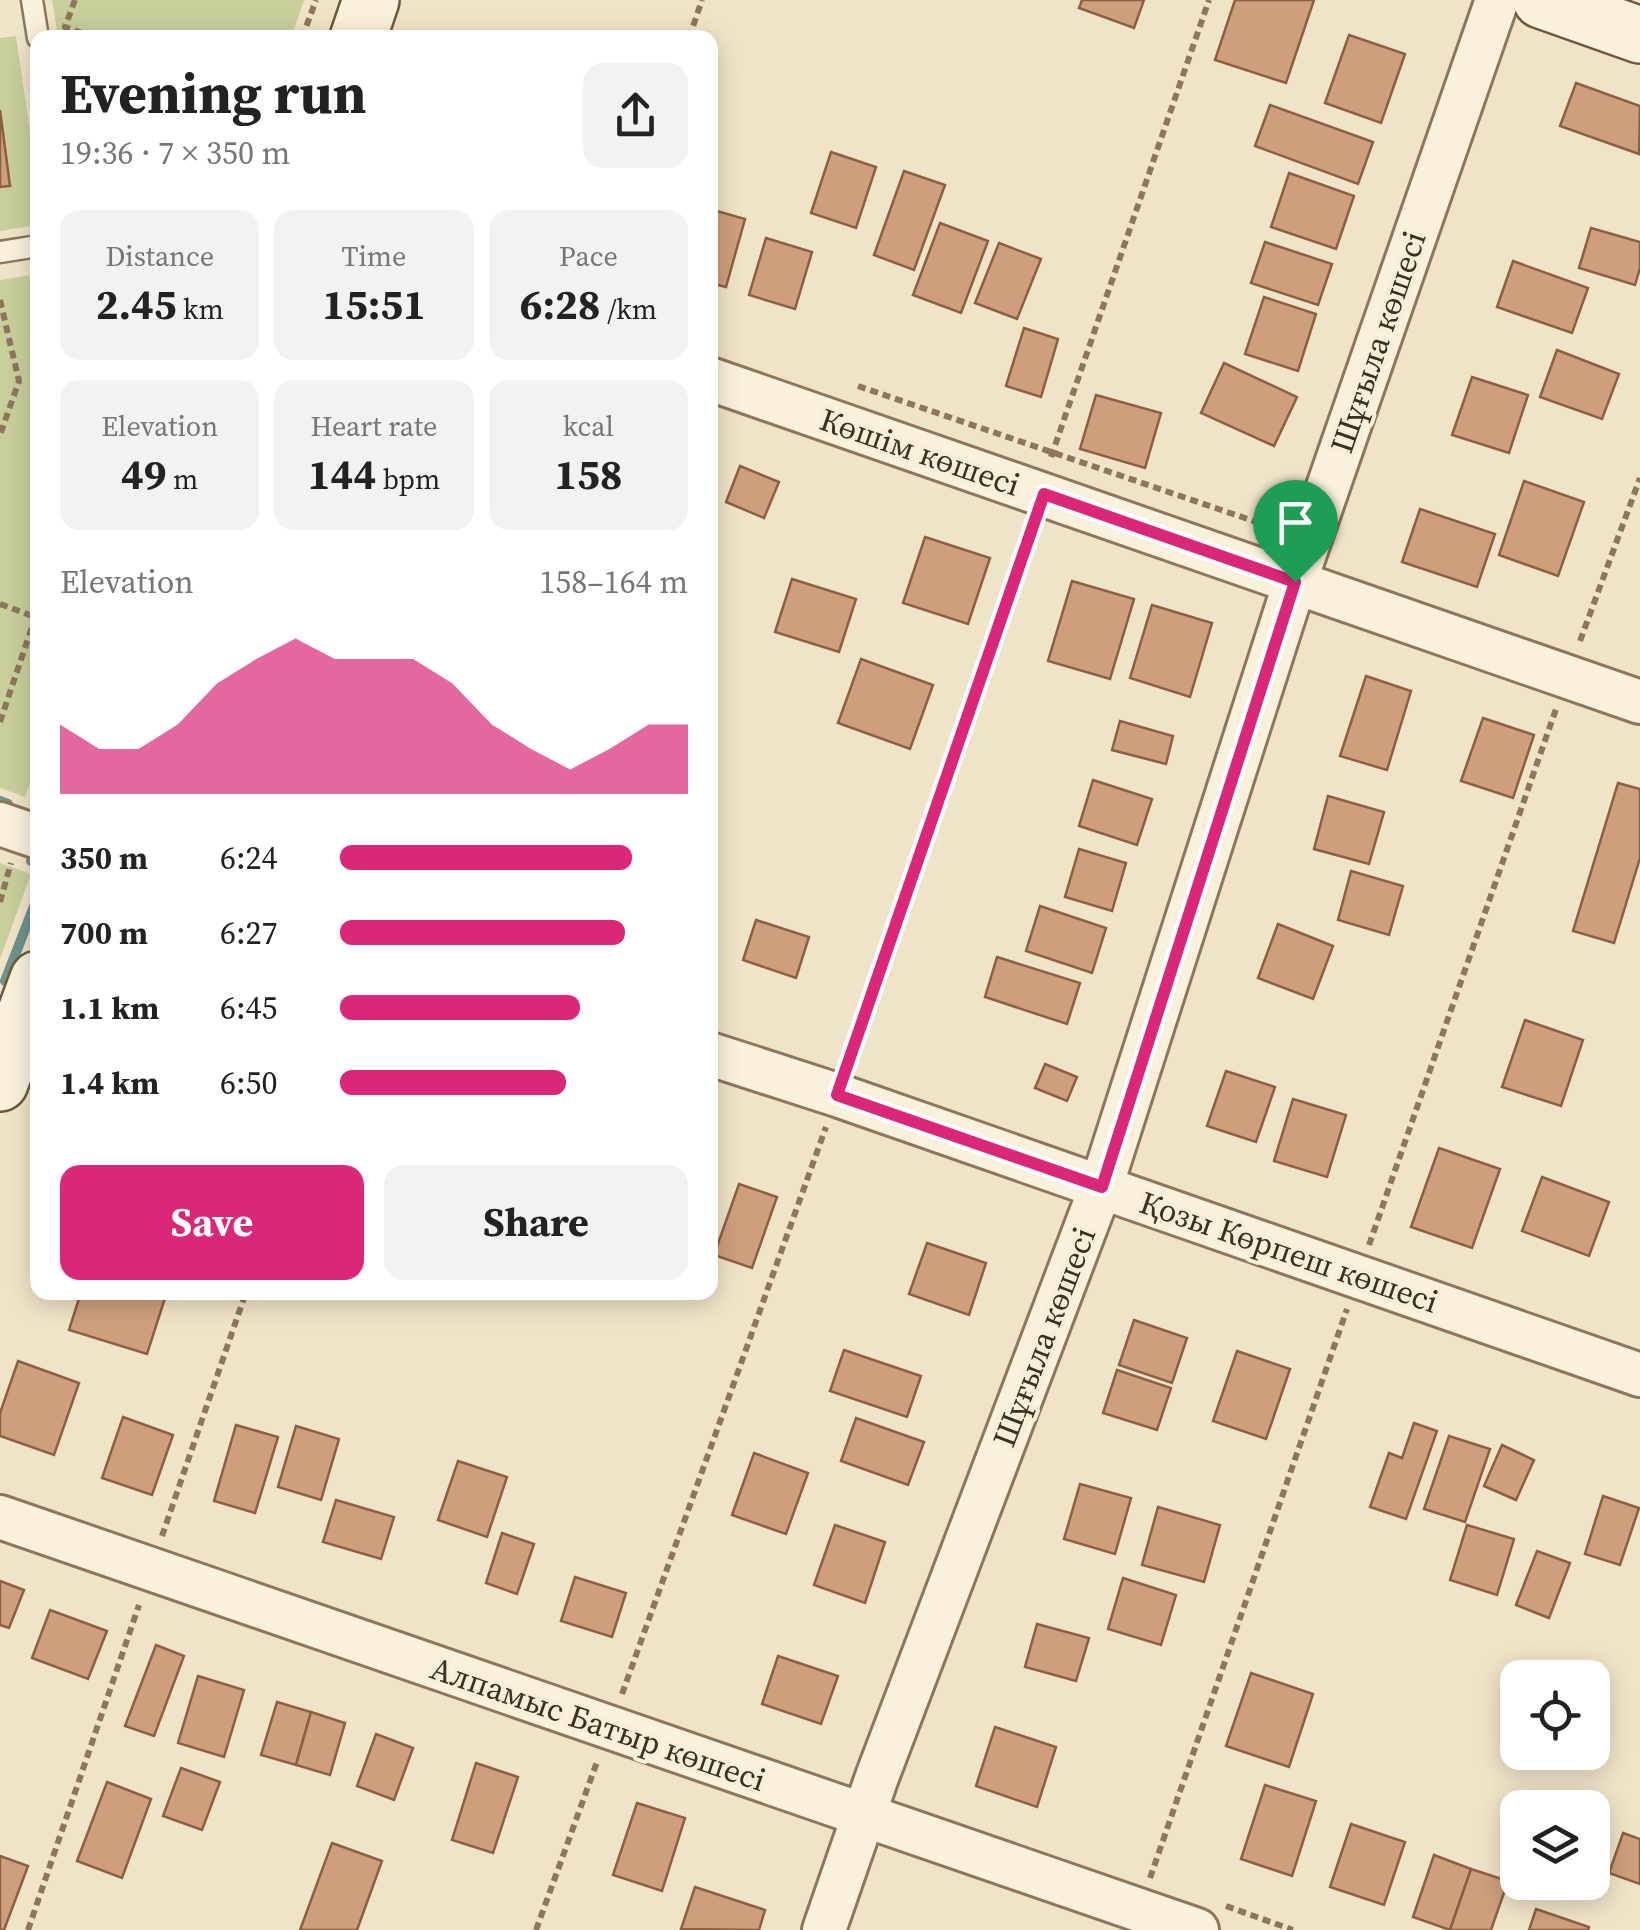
<!DOCTYPE html>
<meta charset="utf-8">
<style>
body{margin:0;font-family:"Source Serif 4",serif;background:#f2f2f2;color:#222;height:100vh;display:flex;flex-direction:column;font-size:38px;white-space:nowrap}
*{box-sizing:border-box;margin:0}
p{font-size:32px;color:#767676}
.icon{flex:none;width:55px;height:55px;fill:none;stroke:currentColor;stroke-width:2;stroke-linecap:round;stroke-linejoin:round}
.map{position:relative;flex:1;overflow:hidden}
.drawer{position:absolute;left:30px;top:30px;width:688px;height:1270px;display:flex;flex-direction:column;background:#fff;border-radius:20px;box-shadow:0 5px 25px #0003}
.drawer>*{flex:none}
.fabs{position:absolute;left:1500px;top:1660px;display:grid;gap:20px}
.fabs a{display:grid;place-items:center;width:110px;height:110px;border-radius:20px;background:#fff;box-shadow:0 5px 25px #0003;font-size:50px}
.pin{position:absolute;display:grid;place-items:center;width:85px;height:85px;color:#fff;margin:-102px -42px;border-radius:50% 50% 50% 0;rotate:-45deg;box-shadow:0 0 10px #0007}
.pin .icon{rotate:45deg}
.round{display:grid;place-items:center;flex:none;width:105px;height:105px;border-radius:20px;background:#f2f2f2}
.headline{display:flex;align-items:center;justify-content:space-between;height:170px;padding:0 30px}
h1{font-size:55px;font-weight:700;line-height:75px}
.stats{display:grid;grid-template-columns:repeat(3,1fr);gap:15px;height:170px;padding:10px 30px}
.stats div{display:grid;align-content:center;border-radius:20px;background:#f2f2f2;text-align:center}
.stats b{font-size:42px;font-weight:700}
.stats small{font-size:28px;font-weight:400}
.stats p{font-size:28px}
.chart{height:280px;padding:20px 30px}
.chart p{display:flex;justify-content:space-between}
.chart svg{width:100%;height:180px;margin-top:10px;fill:#db2777;opacity:.7}
.primary-button{display:flex;gap:20px;margin-top:auto;padding:20px 30px}
.primary-button a{flex:1;height:115px;border-radius:20px;background:#db2777;color:#fff;font-size:40px;font-weight:700;line-height:115px;text-align:center}
.primary-button a+a{background:#f2f2f2;color:#222}
ul{padding:0 30px;list-style:none;font-size:32px}
li{display:grid;grid-template-columns:160px 120px 1fr;align-items:center;height:75px}
li i{height:25px;border-radius:12px;background:#db2777}
.map>svg:first-child{display:block}
.green{fill:#c9cf9b}
.lines{fill:none;stroke-linecap:round;stroke-linejoin:round}
.stream{stroke:#6f938a;stroke-width:10}
.building{fill:#cf9f7d;stroke:#8d5f41;stroke-width:2.5}
.lane-casing{stroke:#8d765c;stroke-width:25}
.street-casing{stroke:#8d765c;stroke-width:48}
.secondary-casing{stroke:#6f573f;stroke-width:60}
.path{stroke:#8d765c;stroke-width:6;stroke-dasharray:8 5;stroke-linecap:butt}
.lane{stroke:#faf1dc;stroke-width:20}
.street{stroke:#faf1dc;stroke-width:42}
.secondary{stroke:#faf1dc;stroke-width:55}
.route-casing{stroke:#fff;stroke-width:20}
.route{stroke:#db2777;stroke-width:12}
.labels{text-anchor:middle;dominant-baseline:central;stroke-width:8;stroke-linejoin:round;paint-order:stroke}
.street-label{font-size:32px;fill:#3d2e20;stroke:#f7eed8}
</style>
<div class="map">
<svg width="1640" height="1930" viewBox="0 0 1640 1930">
<rect width="100%" height="100%" fill="#f0e4c8"/>
<g class="green">
<polygon points="52,0 304,0 291,38 58,37"/>
<polygon points="16,36 37,180 37,225 0,231 0,187 10,185 0,110 0,38"/>
<polygon points="37,274 38,761 25,797 0,788 0,280"/>
<polygon points="0,863 31,874 0,959"/>
</g>
<g class="lines">
<g class="stream">
<polyline points="0,801 8,804"/>
<polyline points="31,861 38,863"/>
<polyline points="5,981 38,896"/>
</g>
</g>
<g class="building">
<polygon points="1082,0 1144,0 1134,28 1079,8"/>
<polygon points="1235,0 1314,0 1286,83 1215,60"/>
<polygon points="1349,35 1405,54 1381,123 1325,103"/>
<polygon points="1576,83 1640,106 1639,154 1560,126"/>
<polygon points="1270,105 1373,142 1358,184 1255,146"/>
<polygon points="0,110 10,186 0,187"/>
<polygon points="831,152 876,167 856,228 811,213"/>
<polygon points="904,171 945,185 914,270 874,255"/>
<polygon points="1289,173 1354,196 1336,249 1271,227"/>
<polygon points="710,209 745,219 726,287 710,283"/>
<polygon points="940,223 988,241 961,313 913,295"/>
<polygon points="1591,228 1640,242 1640,268 1635,285 1579,268"/>
<polygon points="766,238 812,252 795,309 749,295"/>
<polygon points="1265,242 1332,264 1318,305 1251,283"/>
<polygon points="999,243 1041,259 1017,319 975,303"/>
<polygon points="1513,261 1588,288 1572,333 1497,307"/>
<polygon points="1264,297 1316,314 1298,371 1245,354"/>
<polygon points="1024,328 1058,339 1041,397 1006,386"/>
<polygon points="1557,350 1619,374 1602,419 1540,397"/>
<polygon points="1224,363 1297,397 1274,446 1201,413"/>
<polygon points="1472,377 1528,395 1509,453 1452,435"/>
<polygon points="1096,395 1161,413 1145,468 1080,449"/>
<polygon points="740,466 779,482 764,518 726,502"/>
<polygon points="1524,481 1584,502 1558,576 1499,555"/>
<polygon points="1420,509 1495,534 1477,587 1402,562"/>
<polygon points="925,537 990,558 968,624 903,603"/>
<polygon points="792,579 856,599 839,652 775,632"/>
<polygon points="1072,581 1134,599 1110,679 1048,661"/>
<polygon points="1152,605 1212,623 1190,697 1130,678"/>
<polygon points="861,659 933,685 910,749 838,723"/>
<polygon points="1366,676 1411,691 1387,770 1340,756"/>
<polygon points="1483,718 1534,735 1513,798 1461,781"/>
<polygon points="1120,721 1173,736 1166,764 1112,750"/>
<polygon points="1093,780 1152,799 1137,845 1079,826"/>
<polygon points="1618,783 1640,789 1640,858 1614,943 1573,931"/>
<polygon points="1328,796 1384,812 1369,864 1314,849"/>
<polygon points="1079,849 1126,863 1112,911 1065,897"/>
<polygon points="1351,871 1403,886 1389,935 1338,920"/>
<polygon points="1040,906 1106,928 1092,973 1026,951"/>
<polygon points="756,920 809,937 796,978 743,960"/>
<polygon points="1278,924 1333,946 1313,999 1258,978"/>
<polygon points="997,957 1080,983 1067,1024 985,997"/>
<polygon points="1525,1020 1583,1040 1561,1106 1502,1087"/>
<polygon points="1045,1064 1077,1077 1067,1101 1035,1088"/>
<polygon points="1226,1071 1275,1087 1256,1142 1207,1126"/>
<polygon points="1293,1099 1346,1115 1327,1177 1274,1161"/>
<polygon points="1439,1148 1500,1169 1472,1248 1411,1227"/>
<polygon points="1542,1177 1609,1202 1589,1256 1522,1231"/>
<polygon points="739,1184 777,1197 752,1268 714,1255"/>
<polygon points="927,1243 986,1263 969,1315 909,1294"/>
<polygon points="81,1292 167,1292 147,1354 69,1330"/>
<polygon points="1134,1320 1187,1338 1172,1383 1119,1365"/>
<polygon points="844,1350 921,1376 907,1417 830,1391"/>
<polygon points="1237,1351 1290,1369 1266,1439 1213,1421"/>
<polygon points="18,1361 79,1383 54,1455 0,1436 0,1413"/>
<polygon points="1117,1370 1171,1388 1157,1430 1103,1413"/>
<polygon points="123,1417 173,1435 152,1495 102,1478"/>
<polygon points="856,1418 924,1442 908,1485 841,1461"/>
<polygon points="1414,1423 1437,1431 1406,1519 1370,1507 1389,1453 1402,1458"/>
<polygon points="236,1425 278,1437 255,1513 214,1501"/>
<polygon points="296,1426 339,1439 321,1500 278,1487"/>
<polygon points="1449,1436 1490,1449 1465,1522 1424,1509"/>
<polygon points="1502,1445 1534,1460 1516,1500 1484,1486"/>
<polygon points="754,1453 808,1473 786,1534 732,1515"/>
<polygon points="458,1461 507,1477 487,1537 438,1520"/>
<polygon points="1080,1484 1131,1498 1115,1554 1064,1539"/>
<polygon points="1603,1496 1639,1508 1620,1565 1585,1554"/>
<polygon points="336,1500 394,1517 381,1559 323,1542"/>
<polygon points="1158,1507 1220,1525 1204,1582 1142,1565"/>
<polygon points="835,1525 885,1542 865,1603 814,1585"/>
<polygon points="1467,1525 1514,1539 1497,1595 1450,1580"/>
<polygon points="502,1533 534,1544 517,1594 486,1583"/>
<polygon points="1537,1551 1570,1563 1549,1618 1516,1605"/>
<polygon points="575,1577 626,1593 612,1637 561,1621"/>
<polygon points="1123,1578 1176,1595 1161,1645 1108,1629"/>
<polygon points="0,1581 24,1590 9,1628 0,1625"/>
<polygon points="50,1610 107,1631 88,1679 32,1658"/>
<polygon points="1037,1624 1089,1638 1076,1681 1025,1667"/>
<polygon points="156,1645 184,1656 154,1736 125,1726"/>
<polygon points="778,1656 838,1676 821,1724 762,1704"/>
<polygon points="1251,1673 1313,1694 1289,1767 1226,1746"/>
<polygon points="198,1676 244,1690 224,1757 178,1743"/>
<polygon points="277,1702 311,1712 296,1765 261,1755"/>
<polygon points="311,1712 345,1723 330,1775 296,1765"/>
<polygon points="995,1727 1056,1747 1037,1807 976,1786"/>
<polygon points="376,1734 413,1748 394,1800 357,1786"/>
<polygon points="476,1763 518,1777 493,1853 452,1840"/>
<polygon points="181,1768 220,1782 202,1830 163,1816"/>
<polygon points="107,1782 151,1799 122,1878 77,1861"/>
<polygon points="1265,1785 1316,1801 1292,1876 1241,1859"/>
<polygon points="637,1803 685,1818 662,1891 613,1875"/>
<polygon points="1351,1824 1405,1842 1384,1905 1330,1887"/>
<polygon points="1623,1833 1640,1839 1640,1884 1609,1873"/>
<polygon points="332,1843 382,1861 357,1930 300,1930"/>
<polygon points="1434,1855 1471,1869 1450,1930 1413,1917"/>
<polygon points="0,1856 28,1866 4,1930 0,1930"/>
<polygon points="1471,1869 1508,1881 1491,1930 1450,1930"/>
<polygon points="695,1887 765,1910 759,1930 681,1929"/>
<polygon points="1536,1909 1589,1927 1588,1930 1529,1930"/>
</g>
<g class="lines">
<defs>
<g id="lane">
<polyline points="32,0 38,38"/>
<polyline points="0,252 38,246"/>
</g>
<g id="street">
<polyline points="710,379 1640,702"/>
<polyline points="0,824 38,837"/>
<polyline points="710,1054 837,1095 1640,1375"/>
<polyline points="0,1517 1197,1930"/>
<polyline points="824,1930 877,1777 1101,1187 1295,582 1497,0"/>
</g>
<g id="secondary">
<polyline points="1541,0 1640,35"/>
<polyline points="358,38 371,0"/>
<polyline points="0,1083 38,979"/>
</g>
</defs>
<use href="#lane" class="lane-casing"/>
<use href="#street" class="street-casing"/>
<use href="#secondary" class="secondary-casing"/>
<g class="path">
<polyline points="75,0 65,27 96,38"/>
<polyline points="302,38 316,0"/>
<polyline points="689,38 702,0"/>
<polyline points="0,300 19,381 0,435"/>
<polyline points="858,386 1277,529"/>
<polyline points="1051,457 1209,0"/>
<polyline points="0,604 35,617"/>
<polyline points="1580,641 1640,478"/>
<polyline points="0,722 38,609"/>
<polyline points="0,902 11,863"/>
<polyline points="848,1063 1035,527"/>
<polyline points="1369,1245 1556,709"/>
<polyline points="162,1536 246,1292"/>
<polyline points="622,1694 826,1127"/>
<polyline points="1150,1878 1347,1309"/>
<polyline points="1226,1906 1293,1930"/>
<polyline points="28,1930 139,1605"/>
<polyline points="536,1930 597,1762"/>
</g>
<use href="#lane" class="lane"/>
<use href="#street" class="street"/>
<use href="#secondary" class="secondary"/>
</g>
<g class="lines">
<defs>
<polygon id="route" points="1044,494 1295,582 1102,1187 837,1095"/>
</defs>
<use href="#route" class="route-casing"/>
<use href="#route" class="route"/>
</g>
<g class="labels">
<g class="street-label">
<text transform="translate(1378 342) rotate(-71)">Шұғыла көшесі</text>
<text transform="translate(920 452) rotate(19)">Көшім көшесі</text>
<text transform="translate(1289 1252) rotate(19)">Қозы Көрпеш көшесі</text>
<text transform="translate(1044 1337) rotate(-69)">Шұғыла көшесі</text>
<text transform="translate(598 1724) rotate(19)">Алпамыс Батыр көшесі</text>
</g>
</g>
</svg>
<div class="fabs">
<a><svg class="icon" aria-label="locate" viewBox="0 0 24 24"><circle cx="12" cy="12" r="6"/><path d="M12 2v4M12 18v4M2 12h4M18 12h4"/></svg></a>
<a><svg class="icon" aria-label="layers" viewBox="0 0 24 24"><path d="M12 4l9 5-9 5-9-5zM3 14l9 5 9-5"/></svg></a>
</div>
<div class="pin" style="left:1295px;top:582px;background:#1e9e55"><svg class="icon" aria-label="arrive" viewBox="0 0 24 24"><path d="M6 21V4h12l-3 4 3 4H6"/></svg></div>
<section class="drawer">
<div class="headline"><div><h1>Evening run</h1><p>19:36 · 7 × 350 m</p></div><a class="round"><svg class="icon" aria-label="share" viewBox="0 0 24 24"><path d="M12 15V3M7 8l5-5 5 5M5 13v7h14v-7"/></svg></a></div>
<div class="stats">
<div><p>Distance</p><b>2.45<small> km</small></b></div>
<div><p>Time</p><b>15:51</b></div>
<div><p>Pace</p><b>6:28<small> /km</small></b></div>
</div>
<div class="stats">
<div><p>Elevation</p><b>49<small> m</small></b></div>
<div><p>Heart rate</p><b>144<small> bpm</small></b></div>
<div><p>kcal</p><b>158</b></div>
</div>
<div class="chart"><p><span>Elevation</span>158–164 m</p>
<svg viewBox="0 0 160 44" preserveAspectRatio="none"><path d="M0 44V27L10 33L20 33L30 27L40 17L50 11L60 6L70 11L80 11L90 11L100 17L110 27L120 33L130 38L140 33L150 27L160 27V44z"/></svg>
</div>
<ul>
<li><b>350 m</b>6:24<i style="width:84%"></i></li>
<li><b>700 m</b>6:27<i style="width:82%"></i></li>
<li><b>1.1 km</b>6:45<i style="width:69%"></i></li>
<li><b>1.4 km</b>6:50<i style="width:65%"></i></li>
</ul>
<div class="primary-button"><a>Save</a><a>Share</a></div>
</section>
</div>
